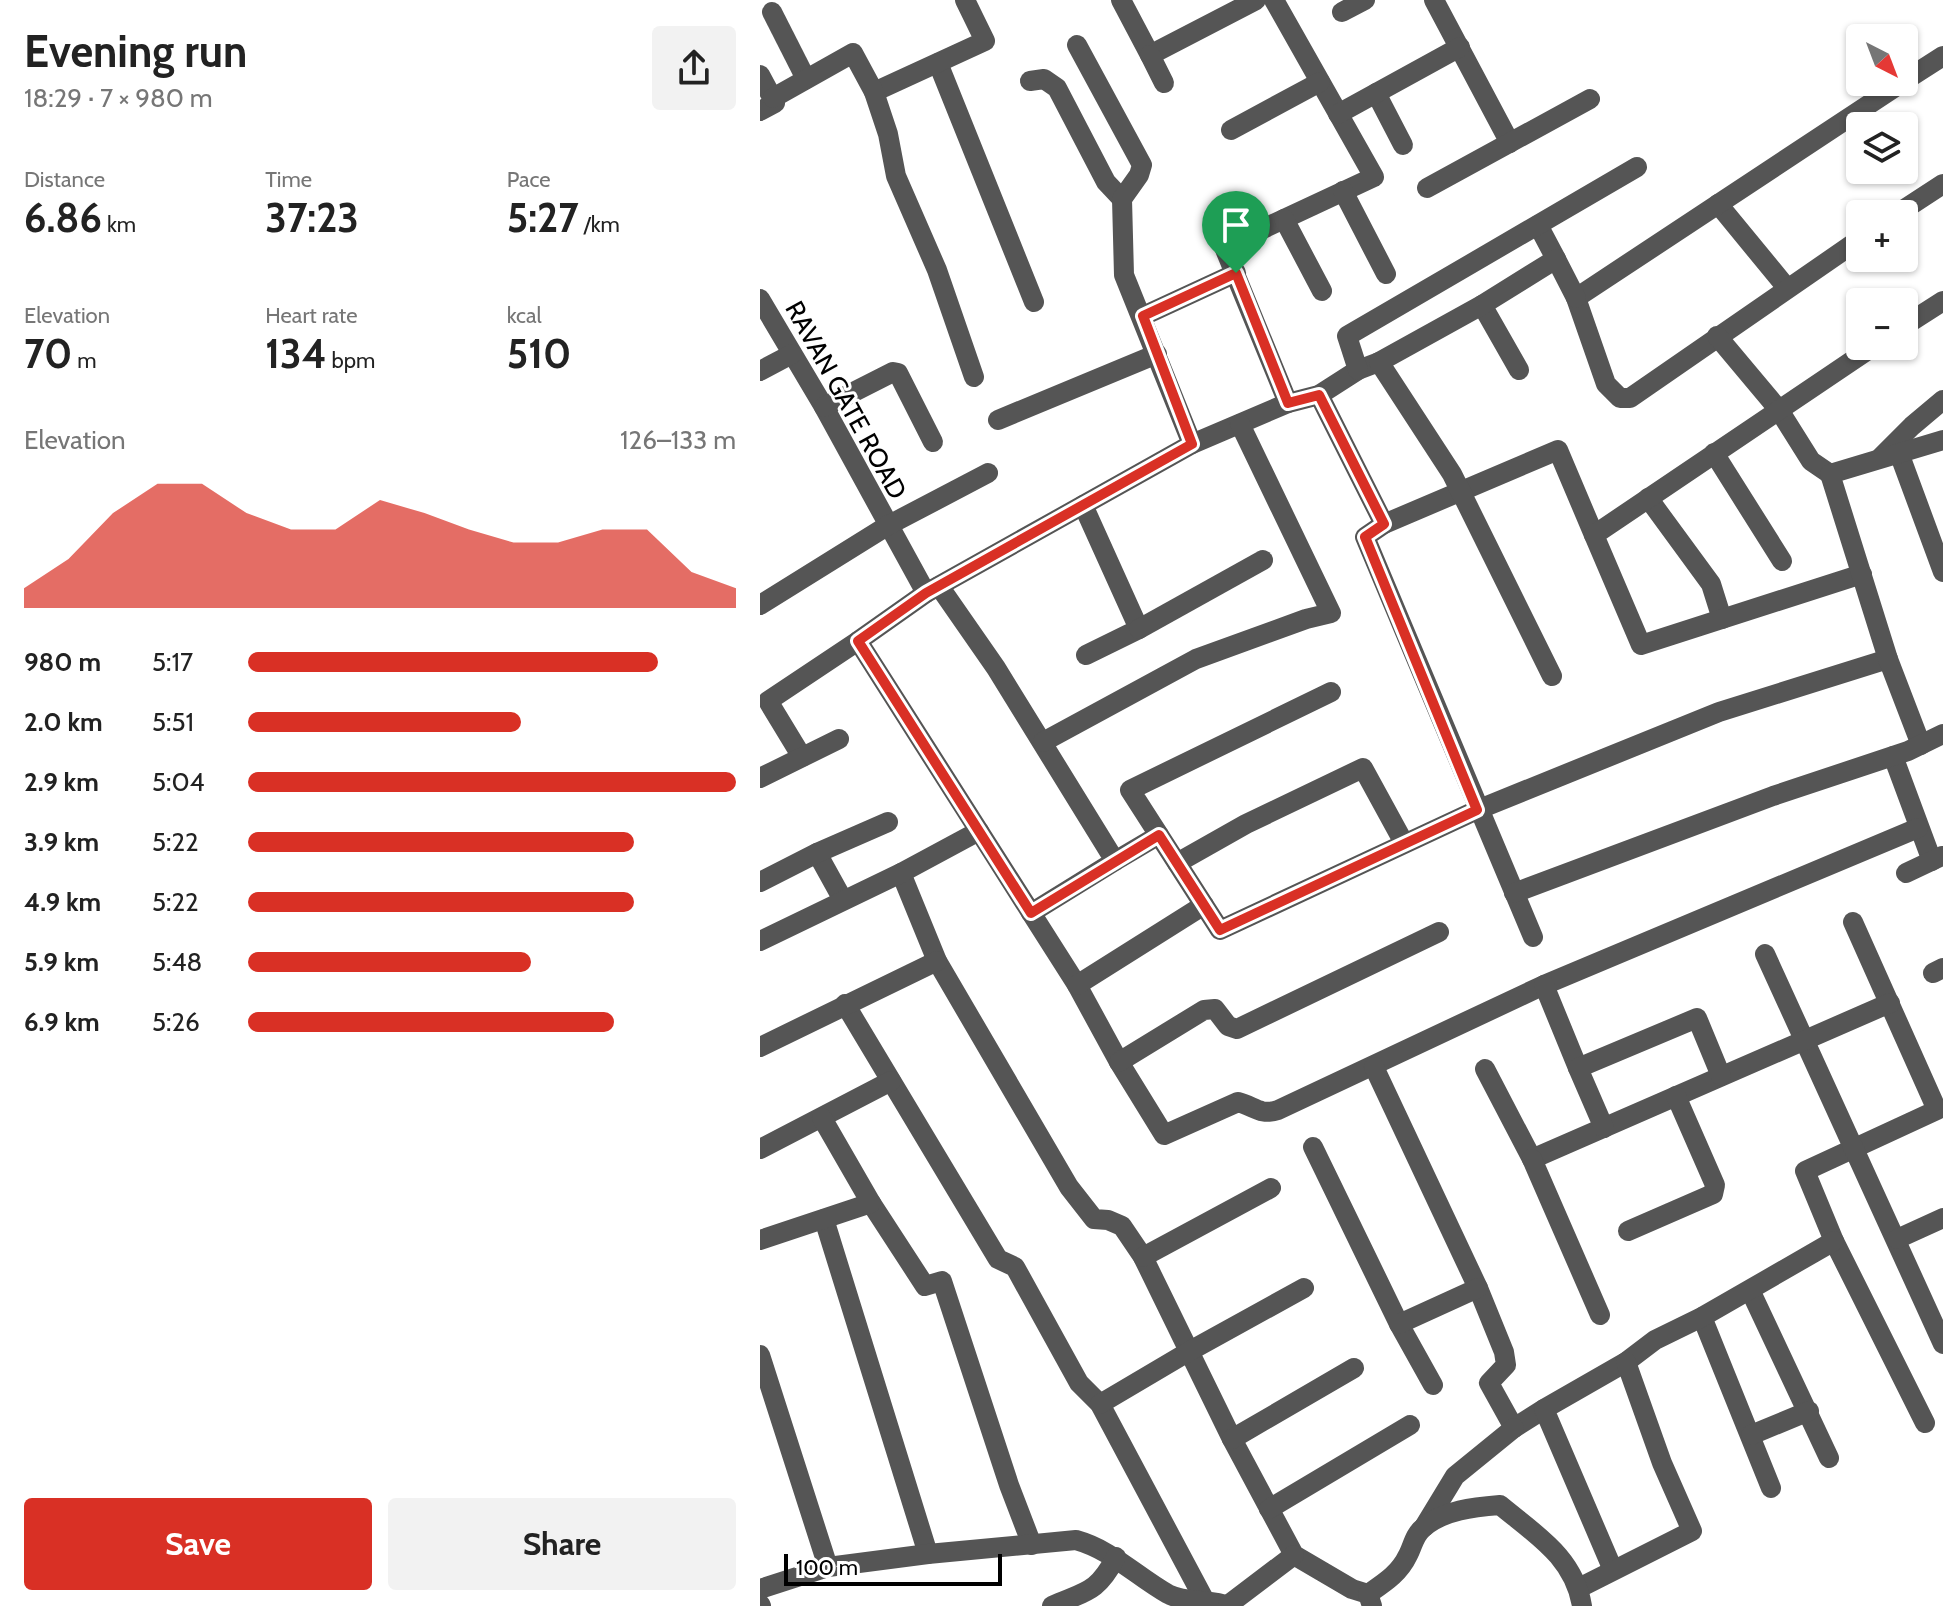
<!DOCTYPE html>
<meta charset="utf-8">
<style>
body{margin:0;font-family:Cabin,sans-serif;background:#f2f2f2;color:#222;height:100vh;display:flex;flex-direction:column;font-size:30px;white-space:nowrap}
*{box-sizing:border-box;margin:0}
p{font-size:26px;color:#767676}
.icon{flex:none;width:44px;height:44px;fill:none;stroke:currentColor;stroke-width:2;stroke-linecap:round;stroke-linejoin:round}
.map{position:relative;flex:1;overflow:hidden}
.sheet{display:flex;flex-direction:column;background:#fff;width:760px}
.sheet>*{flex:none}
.needle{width:52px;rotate:138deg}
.tools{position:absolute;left:1086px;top:24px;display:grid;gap:16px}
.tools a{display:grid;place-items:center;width:72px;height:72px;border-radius:8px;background:#fff;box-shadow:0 2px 6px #0004;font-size:40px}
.scale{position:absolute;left:24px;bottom:20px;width:218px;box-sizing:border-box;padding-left:8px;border:4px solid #000;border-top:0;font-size:22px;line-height:28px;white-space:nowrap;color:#000;-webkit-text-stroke:6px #fff;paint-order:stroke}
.pin{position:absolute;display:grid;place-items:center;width:68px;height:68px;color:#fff;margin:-82px -34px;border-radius:50% 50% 50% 0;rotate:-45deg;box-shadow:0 0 8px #0007}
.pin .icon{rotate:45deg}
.round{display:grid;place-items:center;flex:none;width:84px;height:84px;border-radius:8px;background:#f2f2f2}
.summary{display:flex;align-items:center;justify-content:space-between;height:136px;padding:0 24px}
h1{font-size:44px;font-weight:800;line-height:60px}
.metrics{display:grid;grid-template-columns:repeat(3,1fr);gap:12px;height:136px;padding:8px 24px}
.metrics div{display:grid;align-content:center}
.metrics b{font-size:40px;font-weight:800}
.metrics small{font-size:22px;font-weight:400}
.metrics p{font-size:22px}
.chart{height:224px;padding:16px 24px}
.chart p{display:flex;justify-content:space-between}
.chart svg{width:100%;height:144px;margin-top:8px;fill:#d93025;opacity:.7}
.button{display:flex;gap:16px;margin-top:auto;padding:16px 24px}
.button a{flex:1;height:92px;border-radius:8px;background:#d93025;color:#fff;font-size:32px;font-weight:800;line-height:92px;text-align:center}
.button a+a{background:#f2f2f2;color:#222}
ul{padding:0 24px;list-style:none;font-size:26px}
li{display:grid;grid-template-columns:128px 96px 1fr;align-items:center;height:60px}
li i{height:20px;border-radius:10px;background:#d93025}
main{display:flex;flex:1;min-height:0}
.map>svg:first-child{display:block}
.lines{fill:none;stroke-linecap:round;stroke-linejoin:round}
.minor{stroke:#555;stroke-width:20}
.route-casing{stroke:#fff;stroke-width:16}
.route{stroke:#d93025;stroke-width:10}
.labels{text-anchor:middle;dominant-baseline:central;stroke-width:6;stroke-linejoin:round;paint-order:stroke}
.street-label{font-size:26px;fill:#000;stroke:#fff}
</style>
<main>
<section class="sheet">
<div class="summary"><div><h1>Evening run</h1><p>18:29 · 7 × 980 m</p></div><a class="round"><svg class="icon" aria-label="share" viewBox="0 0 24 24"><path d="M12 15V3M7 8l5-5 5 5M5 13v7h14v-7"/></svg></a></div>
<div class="metrics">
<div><p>Distance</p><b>6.86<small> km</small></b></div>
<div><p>Time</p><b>37:23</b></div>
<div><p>Pace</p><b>5:27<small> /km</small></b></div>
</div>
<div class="metrics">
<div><p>Elevation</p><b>70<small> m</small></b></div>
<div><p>Heart rate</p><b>134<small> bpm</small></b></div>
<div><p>kcal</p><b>510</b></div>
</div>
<div class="chart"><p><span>Elevation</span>126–133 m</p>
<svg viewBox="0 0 160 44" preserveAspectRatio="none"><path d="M0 44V38L10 29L20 15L30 6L40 6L50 15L60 20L70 20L80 11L90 15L100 20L110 24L120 24L130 20L140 20L150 33L160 38V44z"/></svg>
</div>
<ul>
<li><b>980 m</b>5:17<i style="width:84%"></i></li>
<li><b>2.0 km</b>5:51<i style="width:56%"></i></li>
<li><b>2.9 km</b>5:04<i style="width:100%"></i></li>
<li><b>3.9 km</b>5:22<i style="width:79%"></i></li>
<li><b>4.9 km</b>5:22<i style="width:79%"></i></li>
<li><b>5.9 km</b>5:48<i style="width:58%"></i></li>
<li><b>6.9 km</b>5:26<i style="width:75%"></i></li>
</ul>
<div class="button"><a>Save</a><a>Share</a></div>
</section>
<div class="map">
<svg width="1183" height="1606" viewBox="0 0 1183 1606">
<rect width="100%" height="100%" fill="#fff"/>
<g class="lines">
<g class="minor">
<polyline points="361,0 390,55 496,0"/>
<polyline points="514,0 614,177 464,247 528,403 559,395 598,370 619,362"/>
<polyline points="674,0 750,143"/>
<polyline points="12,12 46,79"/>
<polyline points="582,12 605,0"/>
<polyline points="390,55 404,83"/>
<polyline points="178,63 274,302"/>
<polyline points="0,75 15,103 0,111"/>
<polyline points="270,81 284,79 297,88 346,182 362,199"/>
<polyline points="1144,81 1183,56"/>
<polyline points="114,92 225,41 205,0"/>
<polyline points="616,93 643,145"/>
<polyline points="13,98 93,53 114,92 128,134 136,176 177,270 214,377"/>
<polyline points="578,114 700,47"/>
<polyline points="471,130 560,82"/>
<polyline points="667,188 830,99"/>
<polyline points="583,191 626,274"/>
<polyline points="958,204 1027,288"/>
<polyline points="1137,214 1183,184"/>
<polyline points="524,219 562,291"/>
<polyline points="778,225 796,259"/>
<polyline points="1100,239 870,398 860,398 846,384 816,298 1143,82"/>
<polyline points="0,299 64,407 166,593 432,444 364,275 362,199 379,175 382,165 317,45"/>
<polyline points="722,305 759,370"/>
<polyline points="383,316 476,273"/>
<polyline points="1144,326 1183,301"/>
<polyline points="957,336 1019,410 1051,461 1070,474"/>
<polyline points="598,370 587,336 877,167"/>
<polyline points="0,371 32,354"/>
<polyline points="559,395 624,524 605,537 773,937"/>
<polyline points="64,407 133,372 138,373 173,442"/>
<polyline points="238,420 397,354"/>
<polyline points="432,444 528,403"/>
<polyline points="954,453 1022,561"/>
<polyline points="1139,453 1183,572"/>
<polyline points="1121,457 1152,426 1183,400"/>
<polyline points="888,498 951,584 962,619"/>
<polyline points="323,505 379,629 326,655"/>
<polyline points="624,524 798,450 834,535"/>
<polyline points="1102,574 881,645 834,535 1114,346"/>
<polyline points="179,586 236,668 355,861 271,913"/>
<polyline points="0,605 127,526 228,473"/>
<polyline points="379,629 503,560"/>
<polyline points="792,676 692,474 619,362 722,305 796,259 816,298"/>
<polyline points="571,692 370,790 460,930 717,810 959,712 1128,659"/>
<polyline points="283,742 436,659 546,619 571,613 480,424"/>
<polyline points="1161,745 1128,659 1070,474 1183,440"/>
<polyline points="1133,756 1172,861"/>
<polyline points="42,757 8,701 98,641"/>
<polyline points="0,778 79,739"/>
<path d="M 219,831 L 317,985 L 359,1062 L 404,1135 L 478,1102 C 494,1106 500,1116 518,1110 L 784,985 L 1158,828"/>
<polyline points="57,853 83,900"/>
<polyline points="355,861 399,835"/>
<polyline points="417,863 486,824 603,768 644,843"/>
<polyline points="141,873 177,961 309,1187 334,1219 348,1220 362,1226 383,1257 472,1439 534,1555 592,1589 608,1594 612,1606"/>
<polyline points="1146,873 1182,856"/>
<polyline points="0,882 57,853 128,822"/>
<polyline points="754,893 1013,796 1148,751 1183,734"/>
<polyline points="1093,922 1177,1110 1045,1171 1074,1241 1165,1423"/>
<polyline points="0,941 141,873 219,831 98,641 166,593"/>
<polyline points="1005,954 1183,1344"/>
<polyline points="1173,973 1183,968"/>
<polyline points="317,985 444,905"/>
<polyline points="784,985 818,1068"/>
<polyline points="85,1004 238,1259 255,1267 319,1383 340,1404 445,1601"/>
<polyline points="0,1047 177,961"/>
<polyline points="359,1062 444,1010 455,1009 468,1026 477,1029 679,932"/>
<polyline points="614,1067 718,1288 744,1352 746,1365 729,1383 754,1428 784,1409"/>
<polyline points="725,1069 772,1159 1130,1003"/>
<polyline points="844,1128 818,1068 937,1018 961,1076"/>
<polyline points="553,1147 639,1324 673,1385"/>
<polyline points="0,1149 131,1081"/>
<polyline points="772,1159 840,1315"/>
<polyline points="111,1203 165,1286 182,1281 249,1485 272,1545"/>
<polyline points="64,1219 168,1554"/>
<polyline points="868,1231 953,1194 955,1185 916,1096"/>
<polyline points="1137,1239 1183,1218"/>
<polyline points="0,1240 111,1203 62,1118"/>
<polyline points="383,1257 511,1188"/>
<polyline points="990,1290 1069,1458"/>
<polyline points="942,1317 1011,1488"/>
<polyline points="639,1324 718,1288"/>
<polyline points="0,1355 68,1567"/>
<polyline points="340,1404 428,1352 544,1288"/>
<polyline points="991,1435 1049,1411"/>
<polyline points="472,1439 594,1368"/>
<polyline points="509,1509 650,1425"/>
<polyline points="664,1527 695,1476 754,1428"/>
<polyline points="853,1570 784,1409 866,1362 895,1340 942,1317 1074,1241"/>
<polyline points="819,1588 932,1531 902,1463 866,1362"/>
<path d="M 0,1589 L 68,1567 L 168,1554 L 316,1540 C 352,1550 376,1576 408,1594 C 425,1603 451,1599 469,1606"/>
<path d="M 608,1594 C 624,1583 639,1574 648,1555 C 653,1546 654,1535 663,1528 C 683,1510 715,1507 740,1505 C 776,1535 814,1557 822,1606"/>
<polyline points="0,1604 1,1606"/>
<polyline points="468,1605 534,1555"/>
<path d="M 292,1606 C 326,1591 337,1593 356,1557"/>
</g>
</g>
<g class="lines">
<defs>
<polygon id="route" points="476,273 528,403 559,395 624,524 605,537 717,810 460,930 399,835 271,913 98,641 166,593 432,444 383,316"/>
</defs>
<use href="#route" class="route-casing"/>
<use href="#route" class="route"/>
</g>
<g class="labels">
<g class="street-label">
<text transform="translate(86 400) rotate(61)">RAVAN GATE ROAD</text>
</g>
</g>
</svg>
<div class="tools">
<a><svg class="needle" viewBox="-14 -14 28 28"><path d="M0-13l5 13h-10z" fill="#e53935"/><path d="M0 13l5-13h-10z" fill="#767676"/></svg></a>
<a><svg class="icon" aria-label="layers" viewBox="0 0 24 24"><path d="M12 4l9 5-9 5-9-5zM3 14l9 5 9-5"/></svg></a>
<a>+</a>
<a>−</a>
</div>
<div class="scale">100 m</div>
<div class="pin" style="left:476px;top:273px;background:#1e9e55"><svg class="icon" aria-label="arrive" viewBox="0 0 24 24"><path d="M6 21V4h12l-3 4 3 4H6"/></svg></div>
</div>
</main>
